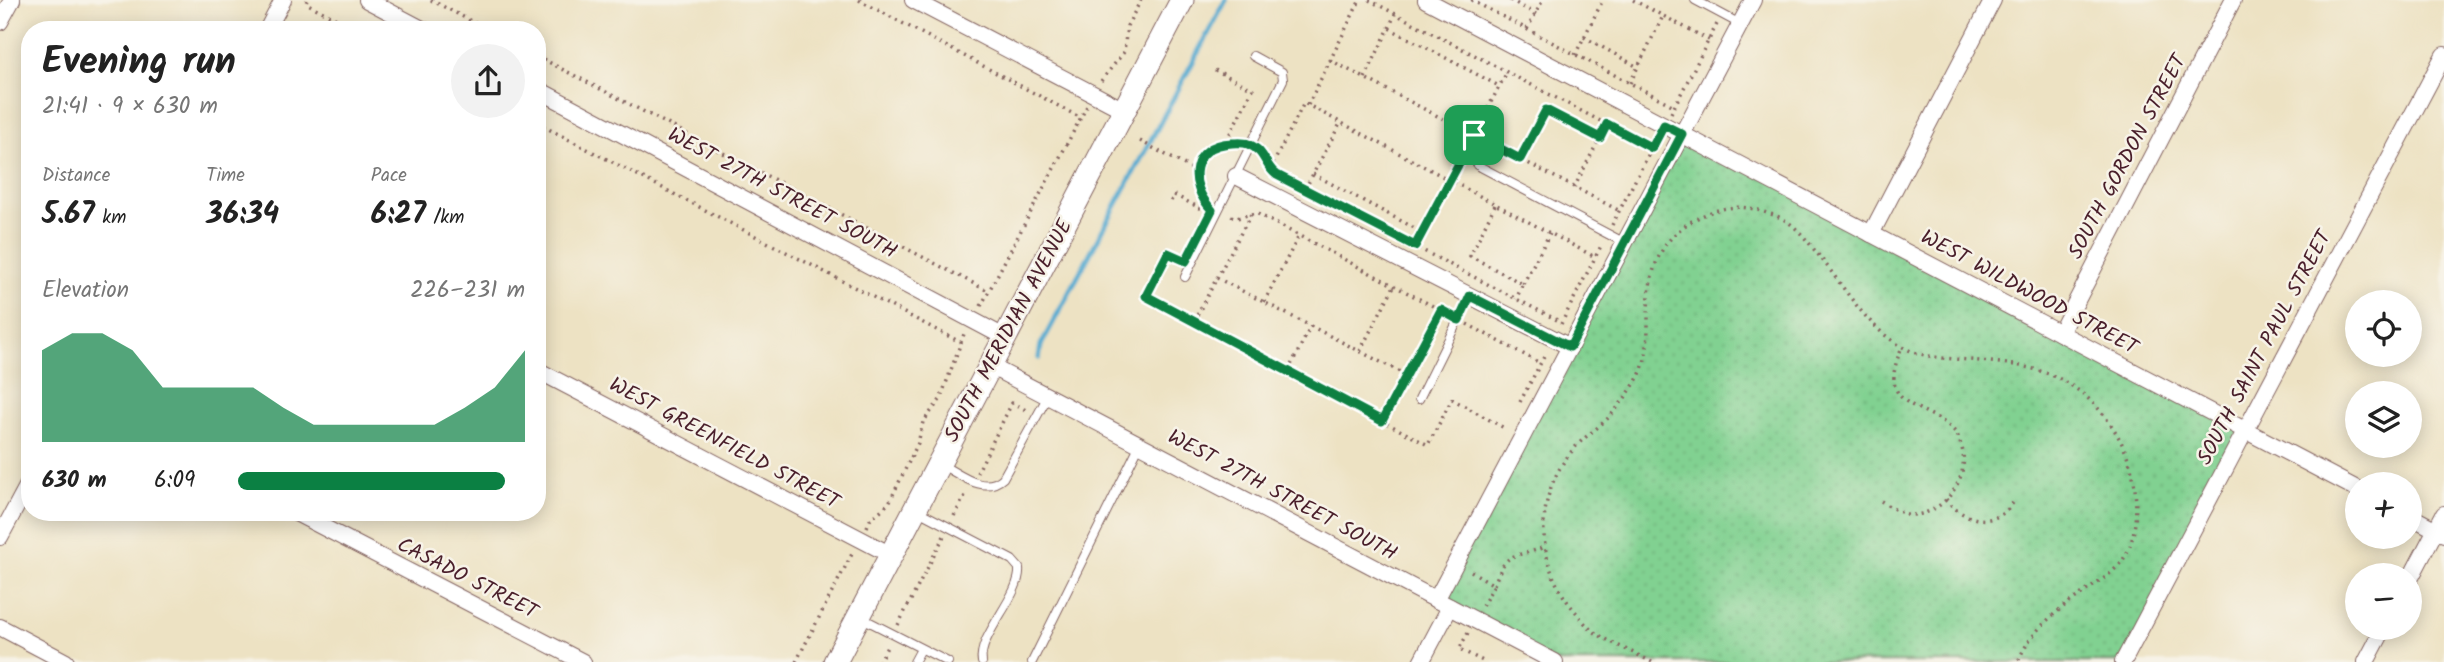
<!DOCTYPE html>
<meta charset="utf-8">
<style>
body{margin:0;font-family:Kalam,sans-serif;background:#f2f2f2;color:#222;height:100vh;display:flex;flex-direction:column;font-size:26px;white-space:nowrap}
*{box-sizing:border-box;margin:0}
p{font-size:23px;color:#767676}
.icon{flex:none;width:38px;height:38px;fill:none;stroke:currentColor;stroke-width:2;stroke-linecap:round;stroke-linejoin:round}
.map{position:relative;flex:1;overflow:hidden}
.drawer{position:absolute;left:21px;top:21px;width:525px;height:500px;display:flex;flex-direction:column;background:#fff;border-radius:28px;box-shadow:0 4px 18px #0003}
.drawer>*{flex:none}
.fabs{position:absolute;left:2345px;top:290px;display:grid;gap:14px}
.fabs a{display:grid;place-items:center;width:77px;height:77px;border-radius:50%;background:#fff;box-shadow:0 4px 18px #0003;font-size:35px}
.pin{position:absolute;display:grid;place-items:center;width:60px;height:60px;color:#fff;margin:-30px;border-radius:14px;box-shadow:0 4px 10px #0006}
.round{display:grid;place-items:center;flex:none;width:74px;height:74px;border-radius:37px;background:#f2f2f2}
.overview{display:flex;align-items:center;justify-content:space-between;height:119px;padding:0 21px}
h1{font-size:38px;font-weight:700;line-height:52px}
.figures{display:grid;grid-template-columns:repeat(3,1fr);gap:10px;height:119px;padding:7px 21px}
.figures div{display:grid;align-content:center}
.figures b{font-size:30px;font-weight:700}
.figures small{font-size:19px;font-weight:400}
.figures p{font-size:19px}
.chart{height:196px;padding:14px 21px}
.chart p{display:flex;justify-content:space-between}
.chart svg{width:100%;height:126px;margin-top:7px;fill:#0b8043;opacity:.7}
ul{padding:0 21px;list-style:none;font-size:23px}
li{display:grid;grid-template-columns:112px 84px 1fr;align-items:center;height:52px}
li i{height:18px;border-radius:9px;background:#0b8043}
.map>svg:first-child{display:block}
.park{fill:url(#park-dots);stroke:#66785e;stroke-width:2}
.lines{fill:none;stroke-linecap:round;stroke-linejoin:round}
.stream{stroke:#55abd1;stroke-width:5}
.service-casing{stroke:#836360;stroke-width:10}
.minor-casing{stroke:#836360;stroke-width:18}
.secondary-casing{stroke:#836360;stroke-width:25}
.path{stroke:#836360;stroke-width:3.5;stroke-dasharray:2 5;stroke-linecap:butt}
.service{stroke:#fff;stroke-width:8}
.minor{stroke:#fff;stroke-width:16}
.secondary{stroke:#fff;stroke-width:23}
.route-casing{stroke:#fff;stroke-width:14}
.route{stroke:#0b8043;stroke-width:9}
.labels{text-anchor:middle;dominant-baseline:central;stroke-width:5;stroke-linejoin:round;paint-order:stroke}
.street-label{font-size:21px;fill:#4a1f2b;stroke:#f7f3e8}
</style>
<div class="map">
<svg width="2444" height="662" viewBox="0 0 2444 662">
<defs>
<pattern id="park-dots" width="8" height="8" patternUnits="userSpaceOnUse" patternTransform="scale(1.75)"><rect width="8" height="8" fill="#81d191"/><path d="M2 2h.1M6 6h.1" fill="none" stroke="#71b37d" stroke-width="1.8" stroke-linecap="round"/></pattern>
</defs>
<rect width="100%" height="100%" fill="#f7f3e8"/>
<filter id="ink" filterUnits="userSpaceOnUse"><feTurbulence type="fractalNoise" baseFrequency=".0143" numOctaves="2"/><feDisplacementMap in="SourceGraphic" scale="14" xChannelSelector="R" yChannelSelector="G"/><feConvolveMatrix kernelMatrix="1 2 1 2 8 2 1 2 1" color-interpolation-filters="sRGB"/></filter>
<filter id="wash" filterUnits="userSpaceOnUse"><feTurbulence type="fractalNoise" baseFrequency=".00686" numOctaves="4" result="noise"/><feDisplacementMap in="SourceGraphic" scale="28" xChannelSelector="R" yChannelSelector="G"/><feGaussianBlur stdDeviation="1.57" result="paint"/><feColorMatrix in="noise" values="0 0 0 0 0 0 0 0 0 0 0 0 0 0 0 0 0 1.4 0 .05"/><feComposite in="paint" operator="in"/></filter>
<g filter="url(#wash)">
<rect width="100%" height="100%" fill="#ede2c3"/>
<polygon class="park" points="1682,134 2246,430 2123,662 1555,662 1436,600"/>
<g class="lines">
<polyline class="stream" points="1039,358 1041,345 1226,0"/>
</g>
</g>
<g filter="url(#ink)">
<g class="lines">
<defs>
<g id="service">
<polyline points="1695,0 1740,24"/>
<polyline points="1477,165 1625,243"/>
<polyline points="1185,277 1283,80 1282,72 1253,56"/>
<polyline points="1419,399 1470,296"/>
<path d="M 942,465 C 961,475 984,495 1003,478 L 1048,396"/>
<path d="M 918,511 L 1012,560 L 1019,568 C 1022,595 977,636 982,662"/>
<polyline points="860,617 948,662"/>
<polyline points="914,662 921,649"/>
<polyline points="1032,662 1140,444"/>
</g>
<g id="minor">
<polyline points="367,0 424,30"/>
<polyline points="913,0 1124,110"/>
<polyline points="1426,0 2357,489"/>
<polyline points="0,22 12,0"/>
<polyline points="267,30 283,0"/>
<polyline points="537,89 1006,338"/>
<polyline points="1236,176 1570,347"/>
<polyline points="1871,234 1993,0"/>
<polyline points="2060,333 2233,0"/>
<polyline points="990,366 1555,662"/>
<polyline points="537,370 891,555"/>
<polyline points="296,513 583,662"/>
<polyline points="2410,516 2444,534"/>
<polyline points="0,537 30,481"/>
<polyline points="2410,579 2444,514"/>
<polyline points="1436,600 1753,0"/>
<polyline points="0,627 66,662"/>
<polyline points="1421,662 1450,607"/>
<polyline points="2123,662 2444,55"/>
<polyline points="2366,662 2384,628"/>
</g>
<polyline id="secondary" points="835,662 1182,0"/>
</defs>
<use href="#service" class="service-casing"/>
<use href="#minor" class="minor-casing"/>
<use href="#secondary" class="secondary-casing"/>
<g class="path">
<polyline points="307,0 306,3 357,30"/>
<polyline points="431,0 488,30"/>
<polyline points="859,0 1081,118"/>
<polyline points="1369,0 1652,148"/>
<polyline points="1471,0 1674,106"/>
<polyline points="1510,0 1536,14"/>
<polyline points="1633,0 1709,40"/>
<polyline points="1389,28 1395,14"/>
<polyline points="1527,29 1543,0"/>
<polyline points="1584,37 1638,67"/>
<polyline points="1575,55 1603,0"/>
<polyline points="537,56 988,291"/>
<polyline points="1330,60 1620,211"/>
<polyline points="1365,78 1389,28 1499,86"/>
<polyline points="1101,81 1124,52 1127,26 1141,0"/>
<polyline points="1630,83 1663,16"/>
<polyline points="1308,105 1360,0"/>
<polyline points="1671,113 1717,24"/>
<polyline points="537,123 960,342"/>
<polyline points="1140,141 1196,171"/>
<polyline points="1225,143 1241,142"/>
<path d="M 1260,151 C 1267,159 1268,169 1277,175 L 1557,320"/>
<polyline points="1520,159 1546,110 1600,138"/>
<polyline points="1270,170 1304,103 1595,257"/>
<polyline points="1313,174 1422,232 1415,246"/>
<polyline points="1574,188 1607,124"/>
<polyline points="1305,189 1341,122"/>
<polyline points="1171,201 1174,195 1204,210"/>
<polyline points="1495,205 1470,256 1523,284 1516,299"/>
<path d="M 1208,206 C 1187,182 1193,151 1225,143 L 1253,89 L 1213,69"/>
<polyline points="1251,214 1256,213 1448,314"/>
<polyline points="1612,225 1657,138"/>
<polyline points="1422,232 1507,72"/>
<polyline points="1182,259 1168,253 1146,296 1428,445 1452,399 1506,429"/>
<polyline points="1217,278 1406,375"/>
<polyline points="1523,284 1550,233"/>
<polyline points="1264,302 1299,236"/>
<polyline points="981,306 1087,106"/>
<polyline points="1194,321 1251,214 1237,218 1228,215"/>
<polyline points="1467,324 1540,363"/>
<polyline points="1561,324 1602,244"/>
<polyline points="1360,351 1394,286"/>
<polyline points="1288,371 1311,326"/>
<polyline points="1520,402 1546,353"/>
<polyline points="1382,421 1441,310"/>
<polyline points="977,473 1012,403 1026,410"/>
<path d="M 1946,499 C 1958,516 1984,527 2003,513 C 2008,510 2012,504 2015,500"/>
<path d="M 1881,501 C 1892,508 1907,518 1921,514 C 1949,507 1969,476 1962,448 C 1960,443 1959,437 1956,433 C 1929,401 1873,413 1902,347"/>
<polyline points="954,516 967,492"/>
<polyline points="867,527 870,520 889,503 918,443 923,422 940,400 964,334"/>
<polyline points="1471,571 1494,585 1481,608"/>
<path d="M 1494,585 C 1508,547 1513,560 1544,547"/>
<polyline points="898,625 944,536"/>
<polyline points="1468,633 1459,649 1485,662"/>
<polyline points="796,662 853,552"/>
<polyline points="879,662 888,645"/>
<path d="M 1652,662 C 1633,652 1610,643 1593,631 C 1586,626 1580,617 1575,611 C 1535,566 1533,497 1572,451 C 1583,437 1599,428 1611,415 C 1621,404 1632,389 1639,376 C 1648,358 1648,337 1648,317 C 1648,270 1659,234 1706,214 C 1723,207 1740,205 1758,210 C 1766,213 1776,215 1783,219 C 1797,227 1806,239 1816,252 C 1842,283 1865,326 1901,346 C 1925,360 1953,358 1980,361 C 2001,363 2025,365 2046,373 C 2094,390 2130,439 2135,489 C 2137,512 2136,542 2122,561 C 2113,573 2099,582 2086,591 C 2059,609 2030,630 2018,662"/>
</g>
<use href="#service" class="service"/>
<use href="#minor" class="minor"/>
<use href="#secondary" class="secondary"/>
</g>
</g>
<g class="lines" filter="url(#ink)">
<defs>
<path id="route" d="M 1546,110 L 1600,138 L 1607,124 L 1652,148 L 1664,125 L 1682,134 L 1570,347 L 1470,296 L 1459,320 L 1441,310 L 1382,421 L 1146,296 L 1168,253 L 1186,261 L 1212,210 C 1187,184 1190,145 1232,143 C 1237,143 1243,142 1248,144 C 1266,151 1264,166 1277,175 L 1415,246 L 1474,135 L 1520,159 Z"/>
</defs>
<use href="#route" class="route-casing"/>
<use href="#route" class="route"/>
</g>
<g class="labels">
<g class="street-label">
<text transform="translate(2128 157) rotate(-62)">SOUTH GORDON STREET</text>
<text transform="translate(782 194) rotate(28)">WEST 27TH STREET SOUTH</text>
<text transform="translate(2029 293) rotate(28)">WEST WILDWOOD STREET</text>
<text transform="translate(1009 331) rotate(-62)">SOUTH MERIDIAN AVENUE</text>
<text transform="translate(2265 348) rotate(-62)">SOUTH SAINT PAUL STREET</text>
<text transform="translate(724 444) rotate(28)">WEST GREENFIELD STREET</text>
<text transform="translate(1282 496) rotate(28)">WEST 27TH STREET SOUTH</text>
<text transform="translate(467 579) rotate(27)">CASADO STREET</text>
</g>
</g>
</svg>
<div class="fabs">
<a><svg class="icon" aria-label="locate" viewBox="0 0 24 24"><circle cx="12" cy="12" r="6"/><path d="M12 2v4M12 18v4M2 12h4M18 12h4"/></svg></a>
<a><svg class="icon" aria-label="layers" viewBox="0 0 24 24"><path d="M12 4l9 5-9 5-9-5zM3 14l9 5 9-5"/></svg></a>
<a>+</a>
<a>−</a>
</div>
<div class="pin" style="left:1474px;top:135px;background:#1e9e55"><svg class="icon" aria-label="arrive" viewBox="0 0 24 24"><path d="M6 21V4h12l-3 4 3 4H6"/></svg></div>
<section class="drawer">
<div class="overview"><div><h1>Evening run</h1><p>21:41 · 9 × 630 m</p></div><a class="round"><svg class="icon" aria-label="share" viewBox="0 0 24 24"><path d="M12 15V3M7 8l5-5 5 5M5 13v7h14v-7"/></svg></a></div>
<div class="figures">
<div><p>Distance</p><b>5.67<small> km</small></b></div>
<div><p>Time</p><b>36:34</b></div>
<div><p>Pace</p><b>6:27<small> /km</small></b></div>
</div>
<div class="chart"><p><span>Elevation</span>226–231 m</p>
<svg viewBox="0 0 160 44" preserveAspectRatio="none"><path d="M0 44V12L10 6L20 6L30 12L40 25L50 25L60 25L70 25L80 32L90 38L100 38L110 38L120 38L130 38L140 32L150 25L160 12V44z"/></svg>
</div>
<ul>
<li><b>630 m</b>6:09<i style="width:93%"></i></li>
</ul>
</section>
</div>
